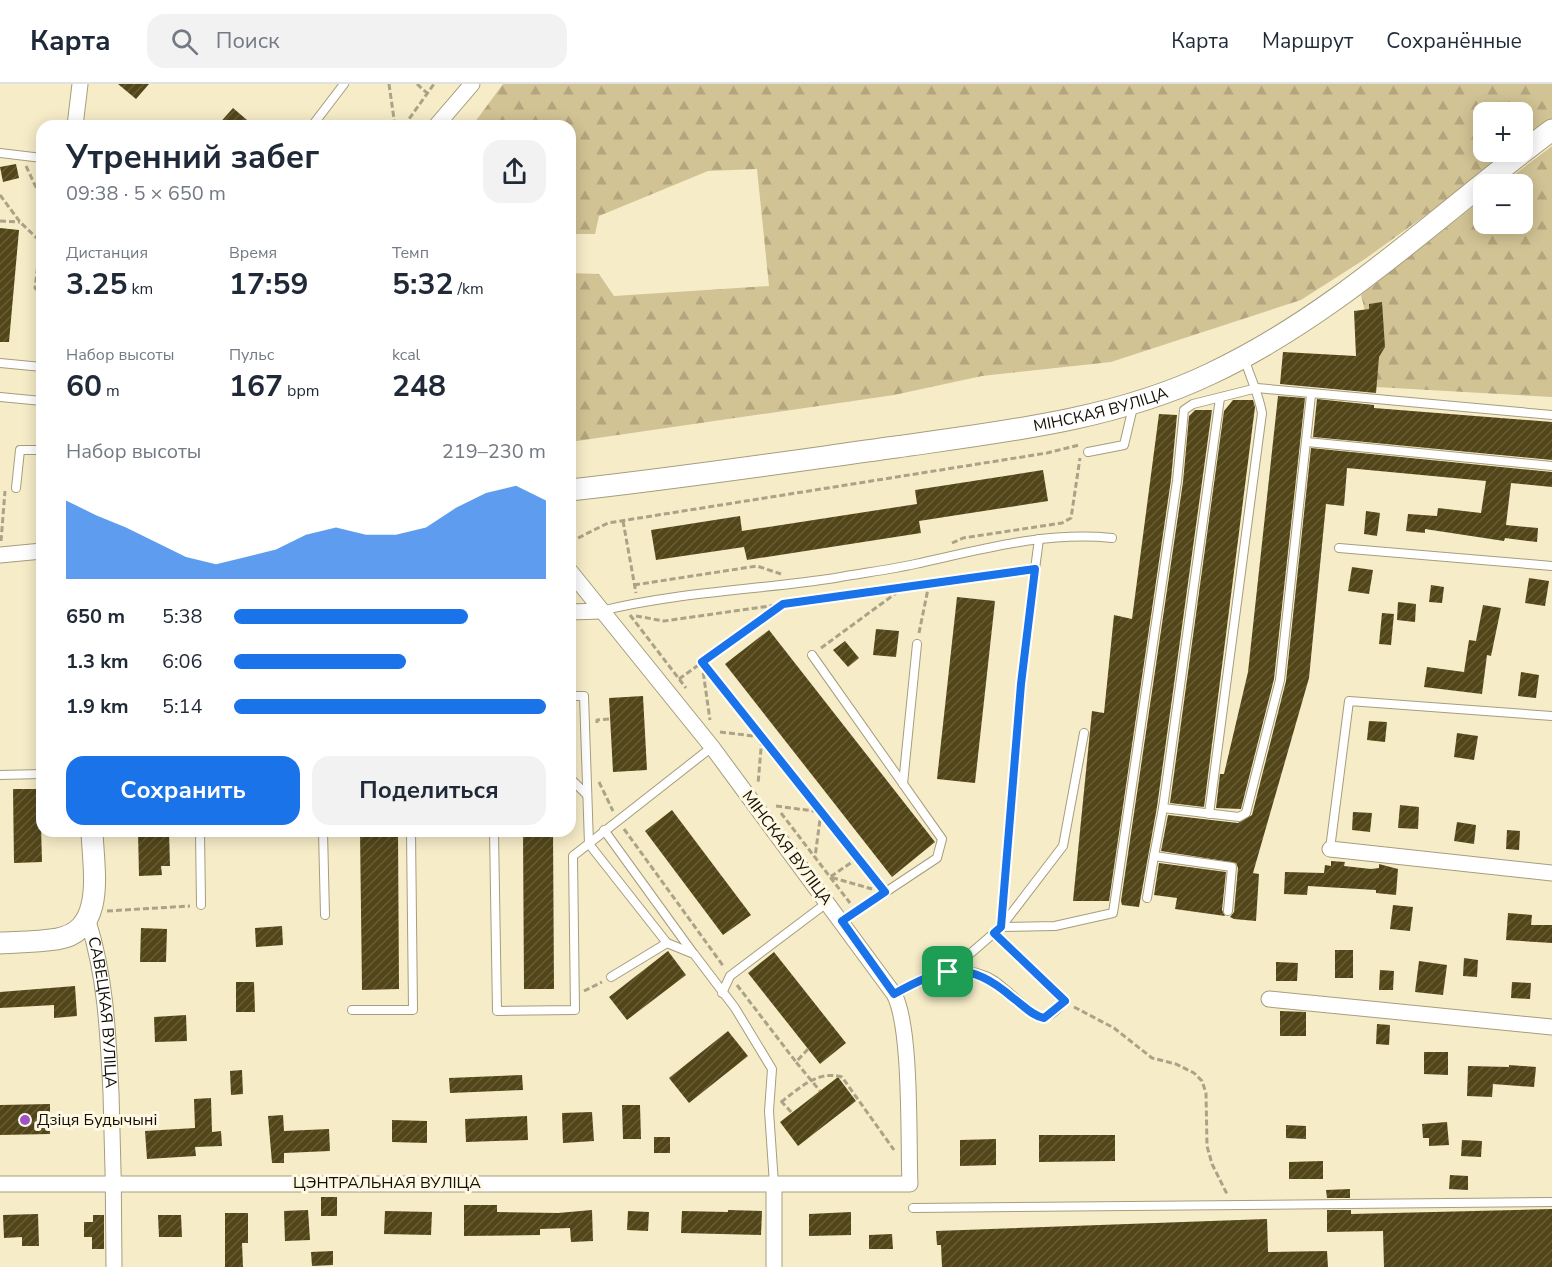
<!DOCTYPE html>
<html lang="ru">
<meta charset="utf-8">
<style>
body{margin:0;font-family:"Nunito Sans",sans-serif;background:#f2f2f3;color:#1f2937;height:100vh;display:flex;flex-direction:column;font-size:22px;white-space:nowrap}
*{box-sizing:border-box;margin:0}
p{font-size:20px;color:#747a83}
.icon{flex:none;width:33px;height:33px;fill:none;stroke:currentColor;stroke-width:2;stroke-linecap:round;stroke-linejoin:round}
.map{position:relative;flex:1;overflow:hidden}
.panel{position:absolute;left:36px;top:36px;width:540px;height:717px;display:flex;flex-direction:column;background:#fff;border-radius:18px;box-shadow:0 3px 15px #0003}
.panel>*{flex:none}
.tools{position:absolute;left:1473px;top:18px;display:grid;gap:12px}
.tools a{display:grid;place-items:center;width:60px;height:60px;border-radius:12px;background:#fff;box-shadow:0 3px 15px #0003;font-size:30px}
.pin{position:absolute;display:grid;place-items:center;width:51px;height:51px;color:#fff;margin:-26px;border-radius:12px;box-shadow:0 3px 9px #0006}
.round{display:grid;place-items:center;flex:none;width:63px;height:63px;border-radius:18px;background:#f2f2f3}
.headline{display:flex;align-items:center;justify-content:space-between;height:102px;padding:0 30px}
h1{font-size:33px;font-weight:700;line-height:45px}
.metrics{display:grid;grid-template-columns:repeat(3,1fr);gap:9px;height:102px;padding:6px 30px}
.metrics div{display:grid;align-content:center}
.metrics b{font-size:30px;font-weight:700}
.metrics small{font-size:16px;font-weight:400}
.metrics p{font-size:16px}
.chart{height:168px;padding:12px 30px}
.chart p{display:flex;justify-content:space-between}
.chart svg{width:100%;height:108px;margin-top:6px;fill:#1a73e8;opacity:.7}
.action{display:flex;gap:12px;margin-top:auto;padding:12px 30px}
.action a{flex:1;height:69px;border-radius:18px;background:#1a73e8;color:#fff;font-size:24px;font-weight:700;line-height:69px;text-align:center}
.action a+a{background:#f2f2f3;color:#1f2937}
ul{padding:0 30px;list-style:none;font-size:20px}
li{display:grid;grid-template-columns:96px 72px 1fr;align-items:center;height:45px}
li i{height:15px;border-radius:8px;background:#1a73e8}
header{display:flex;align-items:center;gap:36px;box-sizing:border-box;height:84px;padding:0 30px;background:#fff;border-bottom:2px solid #e0e1e3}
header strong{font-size:28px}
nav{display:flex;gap:33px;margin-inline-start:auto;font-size:21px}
.search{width:420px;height:54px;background:#f2f2f3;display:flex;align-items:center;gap:15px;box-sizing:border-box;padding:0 21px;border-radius:18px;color:#747a83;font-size:22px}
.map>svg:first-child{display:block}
.forest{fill:url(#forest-firs)}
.building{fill:url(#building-hatch)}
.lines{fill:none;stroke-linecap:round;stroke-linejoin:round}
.service-casing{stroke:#a69d7c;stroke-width:10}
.minor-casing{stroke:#a69d7c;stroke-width:17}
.secondary-casing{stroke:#a69d7c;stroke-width:23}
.path{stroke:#aba387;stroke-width:3;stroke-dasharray:6 3;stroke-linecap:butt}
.service{stroke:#fff;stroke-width:8}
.minor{stroke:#fff;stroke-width:15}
.secondary{stroke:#fff;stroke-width:21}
.route-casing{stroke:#fff;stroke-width:12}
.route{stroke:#1a73e8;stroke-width:8}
.poi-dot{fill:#9f53c4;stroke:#fff9e4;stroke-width:2}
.labels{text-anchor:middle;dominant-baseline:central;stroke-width:6;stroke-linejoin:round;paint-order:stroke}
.street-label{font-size:16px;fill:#141005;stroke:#fff9e4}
.poi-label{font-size:16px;fill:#141005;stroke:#fff9e4;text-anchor:start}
</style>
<header>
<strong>Карта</strong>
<div class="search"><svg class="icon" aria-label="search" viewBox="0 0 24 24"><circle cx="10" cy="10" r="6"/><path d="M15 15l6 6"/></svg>Поиск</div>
<nav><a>Карта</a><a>Маршрут</a><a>Сохранённые</a></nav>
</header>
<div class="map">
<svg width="1552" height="1183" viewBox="0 0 1552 1183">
<defs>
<pattern id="forest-firs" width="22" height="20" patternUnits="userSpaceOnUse" patternTransform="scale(1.5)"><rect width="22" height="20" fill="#d1c394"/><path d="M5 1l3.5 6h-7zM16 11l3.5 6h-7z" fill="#b3a67e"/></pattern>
<pattern id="building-hatch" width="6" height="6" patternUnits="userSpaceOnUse" patternTransform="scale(1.5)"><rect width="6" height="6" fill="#524619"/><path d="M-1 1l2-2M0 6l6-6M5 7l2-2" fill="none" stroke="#665d38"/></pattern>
</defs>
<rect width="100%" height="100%" fill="#f6ecc8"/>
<g class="forest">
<polygon points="503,0 1552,0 1552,39 1523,61 1522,28 1484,28 1484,68 1513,68 1365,175 1301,216 1111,278 982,292 894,311 570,358 570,189 599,190 614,212 769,202 757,85 708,87 599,132 595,150 570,150 570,42 472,42"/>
<polygon points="1552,62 1552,313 1358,302 1367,235 1361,211 1483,115 1484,140 1522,140 1522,100 1502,100"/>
</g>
<g class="building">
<polygon points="118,0 149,0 136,15"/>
<polygon points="233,24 254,42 217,42"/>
<polygon points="16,80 19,94 3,98 0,83"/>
<polygon points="0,144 19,146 9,258 0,258"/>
<polygon points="1382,218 1385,263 1379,273 1376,309 1280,300 1283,268 1356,272 1354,227 1369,225 1369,220"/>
<polygon points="1278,312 1305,314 1274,595 1241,725 1216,724 1220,690 1224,690 1248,588"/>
<polygon points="1317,315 1374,321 1374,324 1552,338 1552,376 1313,353"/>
<polygon points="1233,316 1253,316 1255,323 1204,723 1170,719 1224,327"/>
<polygon points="1195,326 1212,326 1157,723 1139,823 1122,821 1121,817 1183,398 1189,332"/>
<polygon points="1159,330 1177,331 1171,396 1109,817 1073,817 1092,627 1104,629 1114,531 1132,535"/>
<polygon points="1311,364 1552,388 1552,403 1511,399 1506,441 1538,444 1537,458 1505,454 1504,457 1425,445 1425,449 1406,447 1408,430 1437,432 1438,424 1481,429 1486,397 1347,384 1344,422 1326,420 1309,594 1253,789 1259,790 1256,837 1234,835 1230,833 1234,828 1238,784 1236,779 1161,767 1168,731 1238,739 1252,731 1286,597"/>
<polygon points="1043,386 1048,417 919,437 921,449 747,476 744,463 656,476 651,446 740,432 742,447 917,420 915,406"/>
<polygon points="1366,427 1380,429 1377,452 1364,450"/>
<polygon points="1352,483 1373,486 1369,510 1348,507"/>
<polygon points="1529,494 1549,497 1545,522 1525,519"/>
<polygon points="1431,501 1444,503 1442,519 1429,518"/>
<polygon points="957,513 995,517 975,699 937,695"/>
<polygon points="1398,518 1416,520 1415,538 1397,536"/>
<polygon points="1483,521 1501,524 1491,572 1487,571 1482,610 1424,603 1427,583 1464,588 1469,556 1476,557"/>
<polygon points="1382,529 1394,530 1391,561 1379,560"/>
<polygon points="876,545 899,547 896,573 873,571"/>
<polygon points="769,546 935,758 892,793 725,580"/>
<polygon points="845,557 859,574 848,583 833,566"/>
<polygon points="1521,588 1539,591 1536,614 1518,612"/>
<polygon points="643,612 647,686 613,688 609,614"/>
<polygon points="1369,637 1387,638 1385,658 1367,656"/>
<polygon points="1457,649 1478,652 1474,676 1454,673"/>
<polygon points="13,705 40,705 42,778 14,779"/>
<polygon points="1400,721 1419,723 1418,745 1398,744"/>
<polygon points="672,726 751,831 723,851 645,747"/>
<polygon points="1353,728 1372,729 1370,748 1352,746"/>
<polygon points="1457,738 1476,741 1474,760 1454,757"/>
<polygon points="1507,746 1520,747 1519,766 1506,765"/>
<polygon points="138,747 169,747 170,782 161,782 162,791 139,792"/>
<polygon points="360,747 398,747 399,905 362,906"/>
<polygon points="523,747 553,747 554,905 524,905"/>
<polygon points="1331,777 1345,778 1344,782 1371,785 1379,784 1379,780 1398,785 1396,811 1376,809 1376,806 1308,802 1307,811 1284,810 1285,788 1324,789 1325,781 1331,782"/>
<polygon points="1159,779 1226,788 1222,826 1225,832 1175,825 1177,814 1154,811"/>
<polygon points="1393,821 1413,823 1410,847 1390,845"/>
<polygon points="1508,829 1532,831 1531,841 1552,841 1552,859 1506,856"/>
<polygon points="282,842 283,861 256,863 255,844"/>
<polygon points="141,844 167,845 166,878 140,878"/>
<rect x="1335" y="866" width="18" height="28"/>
<polygon points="668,867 686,891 627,936 609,913"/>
<polygon points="774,868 846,959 820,980 748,889"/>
<polygon points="1464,874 1478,876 1477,893 1463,892"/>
<polygon points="1419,877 1447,881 1443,911 1415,908"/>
<polygon points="1276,878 1298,879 1297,897 1276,897"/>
<polygon points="1380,886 1394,887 1393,906 1379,906"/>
<polygon points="236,898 254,898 255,928 236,928"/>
<polygon points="1512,898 1531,899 1530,915 1511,914"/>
<polygon points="75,902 77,932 54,934 54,921 0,924 0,908"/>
<polygon points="1280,927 1306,928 1306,952 1280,952"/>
<polygon points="186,931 187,957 155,958 154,933"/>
<polygon points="1377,940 1390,941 1389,961 1376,960"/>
<polygon points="728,947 748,972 689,1019 669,994"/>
<polygon points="1424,968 1448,968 1448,991 1424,990"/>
<polygon points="1509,981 1536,983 1534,1003 1493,1000 1492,1013 1467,1012 1468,982 1509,983"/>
<polygon points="242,986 243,1010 231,1011 230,987"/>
<polygon points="522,991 523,1006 450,1009 449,994"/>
<polygon points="838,993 856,1017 798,1062 780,1038"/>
<polygon points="211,1014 212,1048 221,1047 222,1062 195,1063 196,1072 147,1075 145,1047 195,1044 194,1015"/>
<polygon points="50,1020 50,1050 0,1051 0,1021"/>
<polygon points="622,1021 640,1021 641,1055 623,1055"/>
<polygon points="592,1028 594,1057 563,1059 562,1029"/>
<polygon points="283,1031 284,1047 329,1045 330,1067 284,1069 284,1079 272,1079 268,1032"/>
<polygon points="527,1032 528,1056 466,1058 465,1035"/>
<polygon points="392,1036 427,1037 427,1059 392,1058"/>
<polygon points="1447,1038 1449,1061 1429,1062 1429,1054 1423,1054 1422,1040"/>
<polygon points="1286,1041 1306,1042 1306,1055 1286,1054"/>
<polygon points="1039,1051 1115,1051 1115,1077 1039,1078"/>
<rect x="654" y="1053" width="16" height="16"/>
<polygon points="996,1055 996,1081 960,1082 960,1056"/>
<polygon points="1462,1056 1482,1057 1481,1073 1461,1072"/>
<polygon points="1323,1077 1323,1095 1289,1095 1289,1078"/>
<polygon points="1450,1091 1468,1092 1468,1106 1449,1105"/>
<polygon points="1350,1105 1350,1114 1327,1114 1326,1106"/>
<rect x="321" y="1113" width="16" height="19"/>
<polygon points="464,1121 497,1121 497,1128 558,1129 592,1126 593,1157 571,1158 570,1144 540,1145 540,1151 464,1152"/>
<polygon points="1552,1125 1552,1183 1384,1183 1383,1147 1327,1148 1327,1126 1351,1126 1351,1130"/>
<polygon points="308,1126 310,1156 285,1157 284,1127"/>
<polygon points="728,1126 762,1127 761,1151 681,1149 682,1127 728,1128"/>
<polygon points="385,1127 432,1128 431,1151 384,1150"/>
<polygon points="628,1127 649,1128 648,1147 627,1146"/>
<polygon points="851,1128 851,1151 809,1152 809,1130"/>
<polygon points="225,1129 248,1129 248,1159 242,1159 243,1183 225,1183"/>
<polygon points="38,1130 39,1162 22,1162 22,1153 4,1154 3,1131"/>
<polygon points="93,1131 104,1131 104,1165 92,1165 92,1153 84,1153 84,1138 93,1138"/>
<polygon points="158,1131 181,1131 182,1153 159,1153"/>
<polygon points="1267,1135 1268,1168 1327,1167 1328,1183 942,1183 941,1161 937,1161 936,1147"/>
<polygon points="892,1150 893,1165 869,1165 869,1151"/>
<polygon points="333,1167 333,1181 312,1182 311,1168"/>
</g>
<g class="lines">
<defs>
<g id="service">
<polyline points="312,42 344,0"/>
<polyline points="0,69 42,74"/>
<polyline points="0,279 42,283"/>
<polyline points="0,313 42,317"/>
<polyline points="1220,314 1163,724 1239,733 1246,729 1280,596 1311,311"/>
<polyline points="1307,358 1552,382"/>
<polyline points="1088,368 1124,361 1133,323"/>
<polyline points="16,404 20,366 42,366"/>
<polyline points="1339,464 1552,482"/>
<polyline points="1031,515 1039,455"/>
<path d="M 601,527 C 678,508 757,506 835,494 C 861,489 889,486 915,480 C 980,466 1045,447 1112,454"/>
<polyline points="812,571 942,755 937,774 842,837"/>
<polyline points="570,612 584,612 589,760 667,859"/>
<polyline points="0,691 42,690"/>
<polyline points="570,694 587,711"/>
<polyline points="903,700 917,560"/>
<polyline points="1163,724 1154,772 1232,783 1228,827"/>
<path d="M 1209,730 L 1262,329 C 1258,307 1250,294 1244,273"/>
<polyline points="604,746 693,869"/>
<polyline points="200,747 201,821"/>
<polyline points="323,747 325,831"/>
<polyline points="494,747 497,927 575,926 573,772 712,663"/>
<polyline points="1330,765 1349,617 1552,632"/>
<polyline points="1147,814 1154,772"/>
<polyline points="1001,843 1055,842 1113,829 1177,397 1184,326 1193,320 1257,304 1552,331"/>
<polyline points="949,888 1001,843 1063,762 1084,649"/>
<polyline points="611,893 667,859 694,870 735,924 772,985 769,1027 774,1100"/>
<polyline points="722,909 730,892 828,818"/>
<path d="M 894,910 C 925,893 961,875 995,897 C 1010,908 1023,922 1038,933 C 1050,935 1057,925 1065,917 L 994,849"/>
<polyline points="352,926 413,926 411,747"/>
<polyline points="913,1124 1552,1118"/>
</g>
<g id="minor">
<polyline points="75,42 80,0"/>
<polyline points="436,42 472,0"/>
<polyline points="0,471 42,467"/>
<polyline points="570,528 601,527"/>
<polyline points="1330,765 1552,789"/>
<path id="s1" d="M 88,837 C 106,894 108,950 111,1009 C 113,1067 114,1125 114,1183"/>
<polyline points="1269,915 1552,943"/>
<path d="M 0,1100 L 910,1100 C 908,1058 912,943 894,910 L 712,663 L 570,487"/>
<polyline points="774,1100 774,1183"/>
</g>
<g id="secondary">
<path id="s2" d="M 570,406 C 679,394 787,378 896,363 C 1001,348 1114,336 1210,290 C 1338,230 1440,129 1552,46"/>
<path d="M 0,859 C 19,858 38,858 57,855 C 107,847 93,784 92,747"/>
</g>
</defs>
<use href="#service" class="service-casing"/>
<use href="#minor" class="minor-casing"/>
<use href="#secondary" class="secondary-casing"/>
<g class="path">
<polyline points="389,0 395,42"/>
<polyline points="417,0 427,9"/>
<polyline points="404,42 434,0"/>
<polyline points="26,82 42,116"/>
<polyline points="0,111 20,138 42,159"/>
<polyline points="0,137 20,138"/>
<polyline points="42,148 35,204 42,210"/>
<polyline points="623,437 636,509"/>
<polyline points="1,457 5,407"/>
<polyline points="570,458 608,439 1047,369 1079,361"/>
<polyline points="952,459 963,454 1062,439 1071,434 1080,374"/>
<polyline points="634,501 757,482 781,490"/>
<polyline points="630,531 686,604"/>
<polyline points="636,532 664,537 1024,486"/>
<polyline points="919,549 929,500"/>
<polyline points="821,564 903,504"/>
<polyline points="702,578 878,800"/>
<polyline points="702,580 710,636"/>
<polyline points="679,595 782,521"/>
<polyline points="597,639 597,636 610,635"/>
<polyline points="720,648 762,653 758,700"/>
<polyline points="599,698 613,727"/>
<polyline points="776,722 821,728 815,773"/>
<polyline points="781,729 850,819"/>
<polyline points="624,745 724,883"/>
<polyline points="858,774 830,793 872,805"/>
<polyline points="1002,823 1029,525"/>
<polyline points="107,827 190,822"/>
<polyline points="737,901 796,978"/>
<polyline points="584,907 602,898"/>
<polyline points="1074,923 1114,944 1152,974 1176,980 1194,989 1202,997 1206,1009 1207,1062 1212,1080 1228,1112"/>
<polyline points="808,965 796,978 820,1007"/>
<polyline points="781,1017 792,1029"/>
<path d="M 781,1018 C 800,1004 817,986 842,993 L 894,1066"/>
</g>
<use href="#service" class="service"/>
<use href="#minor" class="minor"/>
<use href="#secondary" class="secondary"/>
</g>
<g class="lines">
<defs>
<path id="route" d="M 1035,485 L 1021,600 L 1001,843 L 994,849 L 1065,917 L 1044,934 C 1032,932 1023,921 1013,914 C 968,875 943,883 894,910 L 842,837 L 885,808 L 702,578 L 783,520 Z"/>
</defs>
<use href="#route" class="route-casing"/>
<use href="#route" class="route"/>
</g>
<circle class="poi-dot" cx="25" cy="1036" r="6"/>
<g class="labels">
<g class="street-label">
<text stroke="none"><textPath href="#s2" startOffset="537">МІНСКАЯ ВУЛІЦА</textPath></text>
<text transform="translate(787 764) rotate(53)">МІНСКАЯ ВУЛІЦА</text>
<text stroke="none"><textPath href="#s1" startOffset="93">САВЕЦКАЯ ВУЛІЦА</textPath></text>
<text x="387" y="1099">ЦЭНТРАЛЬНАЯ ВУЛІЦА</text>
</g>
<g class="poi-label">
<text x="37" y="1036">Дзіця Будычыні</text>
</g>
</g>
</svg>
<div class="tools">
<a>+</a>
<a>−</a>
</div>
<div class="pin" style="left:948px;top:888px;background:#1e9e55"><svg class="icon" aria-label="arrive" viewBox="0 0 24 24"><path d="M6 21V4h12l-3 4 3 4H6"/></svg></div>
<section class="panel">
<div class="headline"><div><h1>Утренний забег</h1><p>09:38 · 5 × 650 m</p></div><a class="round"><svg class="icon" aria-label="share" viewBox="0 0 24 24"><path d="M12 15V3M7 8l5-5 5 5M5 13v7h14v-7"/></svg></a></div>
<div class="metrics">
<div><p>Дистанция</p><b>3.25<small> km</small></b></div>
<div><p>Время</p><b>17:59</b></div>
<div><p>Темп</p><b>5:32<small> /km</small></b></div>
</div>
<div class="metrics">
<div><p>Набор высоты</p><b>60<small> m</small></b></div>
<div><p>Пульс</p><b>167<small> bpm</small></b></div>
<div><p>kcal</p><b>248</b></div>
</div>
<div class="chart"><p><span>Набор высоты</span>219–230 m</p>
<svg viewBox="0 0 160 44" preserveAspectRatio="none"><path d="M0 44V12L10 18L20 23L30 29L40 35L50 38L60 35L70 32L80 26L90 23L100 26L110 26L120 23L130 15L140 9L150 6L160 12V44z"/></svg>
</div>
<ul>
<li><b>650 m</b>5:38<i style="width:75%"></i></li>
<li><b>1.3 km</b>6:06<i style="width:55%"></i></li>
<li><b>1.9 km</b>5:14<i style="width:100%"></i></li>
</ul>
<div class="action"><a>Сохранить</a><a>Поделиться</a></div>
</section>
</div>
